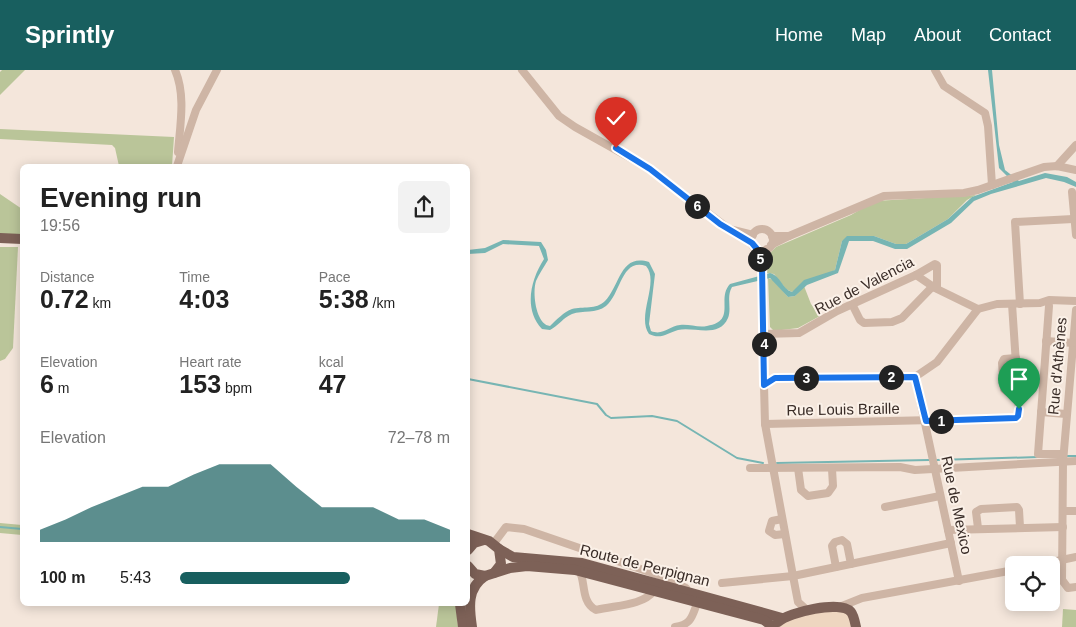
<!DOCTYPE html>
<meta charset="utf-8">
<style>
body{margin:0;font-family:Arial,sans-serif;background:#f2f2f2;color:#222;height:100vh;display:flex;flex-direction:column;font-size:19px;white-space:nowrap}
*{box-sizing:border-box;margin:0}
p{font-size:16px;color:#767676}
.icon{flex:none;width:28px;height:28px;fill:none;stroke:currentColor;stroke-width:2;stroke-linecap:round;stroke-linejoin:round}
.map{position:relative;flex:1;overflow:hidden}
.drawer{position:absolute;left:20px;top:94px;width:450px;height:442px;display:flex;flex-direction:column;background:#fff;border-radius:8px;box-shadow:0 2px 12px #0003}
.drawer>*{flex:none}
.tools{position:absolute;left:1005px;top:486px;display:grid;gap:10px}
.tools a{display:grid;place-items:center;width:55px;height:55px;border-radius:8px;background:#fff;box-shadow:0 2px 12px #0003;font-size:25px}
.pin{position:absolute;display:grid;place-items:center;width:42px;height:42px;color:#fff;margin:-51px -21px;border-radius:50% 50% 50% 0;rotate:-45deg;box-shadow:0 0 5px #0007}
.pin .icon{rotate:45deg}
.km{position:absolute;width:25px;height:25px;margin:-12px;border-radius:50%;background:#222;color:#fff;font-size:14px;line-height:25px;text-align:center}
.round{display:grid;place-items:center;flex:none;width:52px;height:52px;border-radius:8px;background:#f2f2f2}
.overview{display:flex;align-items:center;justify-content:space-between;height:85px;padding:0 20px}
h1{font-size:28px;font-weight:700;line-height:38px}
.stats{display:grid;grid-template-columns:repeat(3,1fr);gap:8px;height:85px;padding:5px 20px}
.stats div{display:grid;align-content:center}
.stats b{font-size:25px;font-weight:700}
.stats small{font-size:14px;font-weight:400}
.stats p{font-size:14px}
.chart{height:140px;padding:10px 20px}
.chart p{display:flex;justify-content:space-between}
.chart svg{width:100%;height:90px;margin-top:5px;fill:#185f5f;opacity:.7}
ul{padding:0 20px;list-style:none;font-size:16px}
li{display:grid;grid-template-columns:80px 60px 1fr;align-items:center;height:38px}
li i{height:12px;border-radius:6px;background:#185f5f}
header{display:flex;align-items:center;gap:30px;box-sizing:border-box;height:70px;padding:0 25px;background:#185f5f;color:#fff}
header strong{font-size:24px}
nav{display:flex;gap:28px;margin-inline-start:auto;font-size:18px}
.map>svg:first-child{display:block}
.green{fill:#bac599}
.plaza{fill:#eed6c0}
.water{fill:#77b5b3}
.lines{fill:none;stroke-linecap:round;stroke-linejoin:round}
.stream{stroke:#77b5b3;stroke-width:2}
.minor{stroke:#ceb5a5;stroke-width:8}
.major{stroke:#7d6157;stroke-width:10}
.route-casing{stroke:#fff;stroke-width:10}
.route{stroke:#1a73e8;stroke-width:6}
.labels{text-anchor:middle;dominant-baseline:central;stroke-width:4;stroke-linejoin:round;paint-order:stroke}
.street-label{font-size:15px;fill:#392c27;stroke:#fbf1e8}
</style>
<header>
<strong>Sprintly</strong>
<nav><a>Home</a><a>Map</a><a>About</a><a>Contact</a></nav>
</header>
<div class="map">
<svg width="1076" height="557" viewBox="0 0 1076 557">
<rect width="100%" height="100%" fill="#f4e6db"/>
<g class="green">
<polygon points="2,0 25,0 0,25 0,2"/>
<polygon points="0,59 174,67 172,96 119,96 115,78 112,75 0,69"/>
<polygon points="0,124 22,139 22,165 0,164"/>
<polygon points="976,125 967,130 948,149 906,174 896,174 874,166 857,166 842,171 835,200 792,222 786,219 774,204 767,203 769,184 776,177 851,145 875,131"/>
<polygon points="0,177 18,177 13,278 5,289 0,291"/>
<polygon points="768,208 773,210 788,227 795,226 804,216 811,234 820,246 798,258 774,261 770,257"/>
<polygon points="0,453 22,455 22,465 0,463"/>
<polygon points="439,534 456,534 458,557 436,557"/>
<polygon points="1063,539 1076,540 1076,557 1062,557"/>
</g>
<polygon class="plaza" points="842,536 856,557 775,557 777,552"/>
<path class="water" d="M 988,0 L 992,0 L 999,75 L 1005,100 L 1019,111 L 1045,103 L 1067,107 L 1076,112 L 1076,117 L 1064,112 L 1046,108 L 991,124 L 974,131 L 951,153 L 907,179 L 895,179 L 873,171 L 849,171 L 838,203 L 807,215 L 795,226 L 788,227 L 770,208 L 732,217 C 726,227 732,238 728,248 C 719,269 693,256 678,260 C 667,263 661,270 649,264 C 636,246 660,212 646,196 C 621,188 621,224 606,236 C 596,244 583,240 572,244 C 564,247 558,256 550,260 L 542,259 C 523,239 531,209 544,189 L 539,176 L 503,174 L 485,183 L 468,184 L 468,180 L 485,178 L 503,170 L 541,172 L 546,180 L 548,190 C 544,197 539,204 536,211 C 532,223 536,255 550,256 C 556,250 564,242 572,239 C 583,236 596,240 605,231 C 620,216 620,183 649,192 L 655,204 L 649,254 L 651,261 C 663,266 669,256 680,255 C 690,254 698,258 707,256 C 737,251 716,229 730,214 L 770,203 C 781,206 782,219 792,222 L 804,210 L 835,200 L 842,171 L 847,166 L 874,166 L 896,174 L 906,174 L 948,149 L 972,127 L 1013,112 L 999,98 Z"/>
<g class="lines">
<g class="stream">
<polyline points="686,131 716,155"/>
<polyline points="468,309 597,334 606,345 611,348 652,346 677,351 737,388 763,393"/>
<polyline points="1066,386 1076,386"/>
<polyline points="937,390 1038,387"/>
<polyline points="777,393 929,390"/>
<polyline points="0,457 22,459"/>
</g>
<g class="minor">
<path d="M 175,0 C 186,25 180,56 178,82"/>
<polyline points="522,0 559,46 575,57 650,99 729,159"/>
<polyline points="935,0 944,16 985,43 988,56 992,115"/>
<polyline points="177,96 196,40 217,0"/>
<polyline points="1057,96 1076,75"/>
<polyline points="1072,122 1076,165"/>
<circle cx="762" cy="170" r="11"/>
<polyline points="789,166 884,126 964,123 978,120 1044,97 1057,96 1076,100"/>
<polyline points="752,173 729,159 753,165"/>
<polyline points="771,175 789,166 772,166"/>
<polyline points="757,179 763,196 767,179"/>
<polyline points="763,196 764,315"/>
<polyline points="916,205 935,218"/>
<polyline points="852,234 860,250 864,253 892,252 902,248 933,216"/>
<polyline points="1020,234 1015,152 1073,149"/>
<polyline points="1049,236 1038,384 1063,384"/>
<polyline points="1076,240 1063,392 1062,510 1068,518 1076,517"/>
<polyline points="763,264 799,263 837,241 916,205 935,194 937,195 937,219 978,239"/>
<polyline points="1046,271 1073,273"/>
<polyline points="1016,288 1004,289 1002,293 1004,319 1008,322 1018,322"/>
<polyline points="915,307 959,511"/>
<polyline points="1041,342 1066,344"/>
<polyline points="765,354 1016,348 1019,346 1019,339 1012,234"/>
<polyline points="750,398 900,397 915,400 1076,391"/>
<polyline points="798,398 801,420 808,426 828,423 833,416 832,399"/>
<polyline points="885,437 940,426"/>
<polyline points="1063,441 1076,441"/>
<polyline points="782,449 772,451 769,461 775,465 785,464"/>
<polyline points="978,458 976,442 981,439 1017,437 1019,440 1020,457"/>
<polyline points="948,460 1063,457"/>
<polyline points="494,473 506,457 524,459 664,507 686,518"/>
<polyline points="1038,495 1076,487"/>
<polyline points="836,497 832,476 835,472 842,470 847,474 851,494"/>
<path d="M 579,501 C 586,509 580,532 596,540 C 615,535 642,536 654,521"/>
<polyline points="722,513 793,506 951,473"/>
<polyline points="842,536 862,528 1014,500"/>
<polyline points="808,541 798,532 793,506 765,354 764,315 775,309 915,307 937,292 978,239 997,234 1040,233 1049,230 1076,231"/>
<path d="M 675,557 C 693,554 692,545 698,531"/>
</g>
<g class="major">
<polyline points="0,168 22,169"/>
<polyline points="468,464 489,471 499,479 501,494 494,503"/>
<polyline points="499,479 513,487 582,493 782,548"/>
<polyline points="468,480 474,473 484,470"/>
<polyline points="468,496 475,504 485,506 510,498 527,496 575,500 764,550 773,557"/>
<polyline points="460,534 463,557"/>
<path d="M 778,552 C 789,542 841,530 851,542 C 854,546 855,553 856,557"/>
<path d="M 472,557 C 469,537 467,518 485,506"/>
</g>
</g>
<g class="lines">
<defs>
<polyline id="route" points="616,78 650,99 720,154 752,173 757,179 762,196 764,315 775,308 915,307 926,351 1016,348 1018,346 1019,339"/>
</defs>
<use href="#route" class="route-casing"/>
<use href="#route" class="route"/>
</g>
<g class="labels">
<g class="street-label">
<text transform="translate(864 215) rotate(-27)">Rue de Valencia</text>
<text transform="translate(1057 296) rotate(-85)">Rue d'Athènes</text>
<text transform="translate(843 339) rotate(-1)">Rue Louis Braille</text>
<text transform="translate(957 435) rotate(78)">Rue de Mexico</text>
<text transform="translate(645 495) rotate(14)">Route de Perpignan</text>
</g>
</g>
</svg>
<div class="tools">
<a><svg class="icon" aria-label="locate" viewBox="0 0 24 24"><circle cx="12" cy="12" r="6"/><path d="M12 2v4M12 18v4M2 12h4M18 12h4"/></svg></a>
</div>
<div class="pin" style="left:1019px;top:339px;background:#1e9e55"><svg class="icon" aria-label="arrive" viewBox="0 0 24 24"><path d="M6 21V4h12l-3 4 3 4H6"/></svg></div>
<div class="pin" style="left:616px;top:78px;background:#d93025"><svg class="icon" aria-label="check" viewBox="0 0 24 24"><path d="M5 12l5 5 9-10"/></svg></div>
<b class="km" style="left:941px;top:351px">1</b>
<b class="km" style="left:891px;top:307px">2</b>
<b class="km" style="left:806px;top:308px">3</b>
<b class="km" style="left:764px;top:274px">4</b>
<b class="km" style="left:760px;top:189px">5</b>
<b class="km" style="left:697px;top:136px">6</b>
<section class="drawer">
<div class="overview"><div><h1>Evening run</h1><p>19:56</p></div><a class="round"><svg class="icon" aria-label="share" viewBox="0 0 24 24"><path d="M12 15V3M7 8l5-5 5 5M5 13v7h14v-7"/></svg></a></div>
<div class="stats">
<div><p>Distance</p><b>0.72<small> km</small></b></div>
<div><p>Time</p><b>4:03</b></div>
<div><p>Pace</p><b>5:38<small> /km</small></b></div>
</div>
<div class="stats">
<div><p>Elevation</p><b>6<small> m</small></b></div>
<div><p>Heart rate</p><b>153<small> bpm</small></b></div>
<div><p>kcal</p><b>47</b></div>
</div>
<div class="chart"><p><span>Elevation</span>72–78 m</p>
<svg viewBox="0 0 160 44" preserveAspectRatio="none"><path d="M0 44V38L10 33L20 27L30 22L40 17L50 17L60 11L70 6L80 6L90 6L100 17L110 27L120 27L130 27L140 33L150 33L160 38V44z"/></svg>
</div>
<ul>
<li><b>100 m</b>5:43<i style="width:63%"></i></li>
</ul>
</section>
</div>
